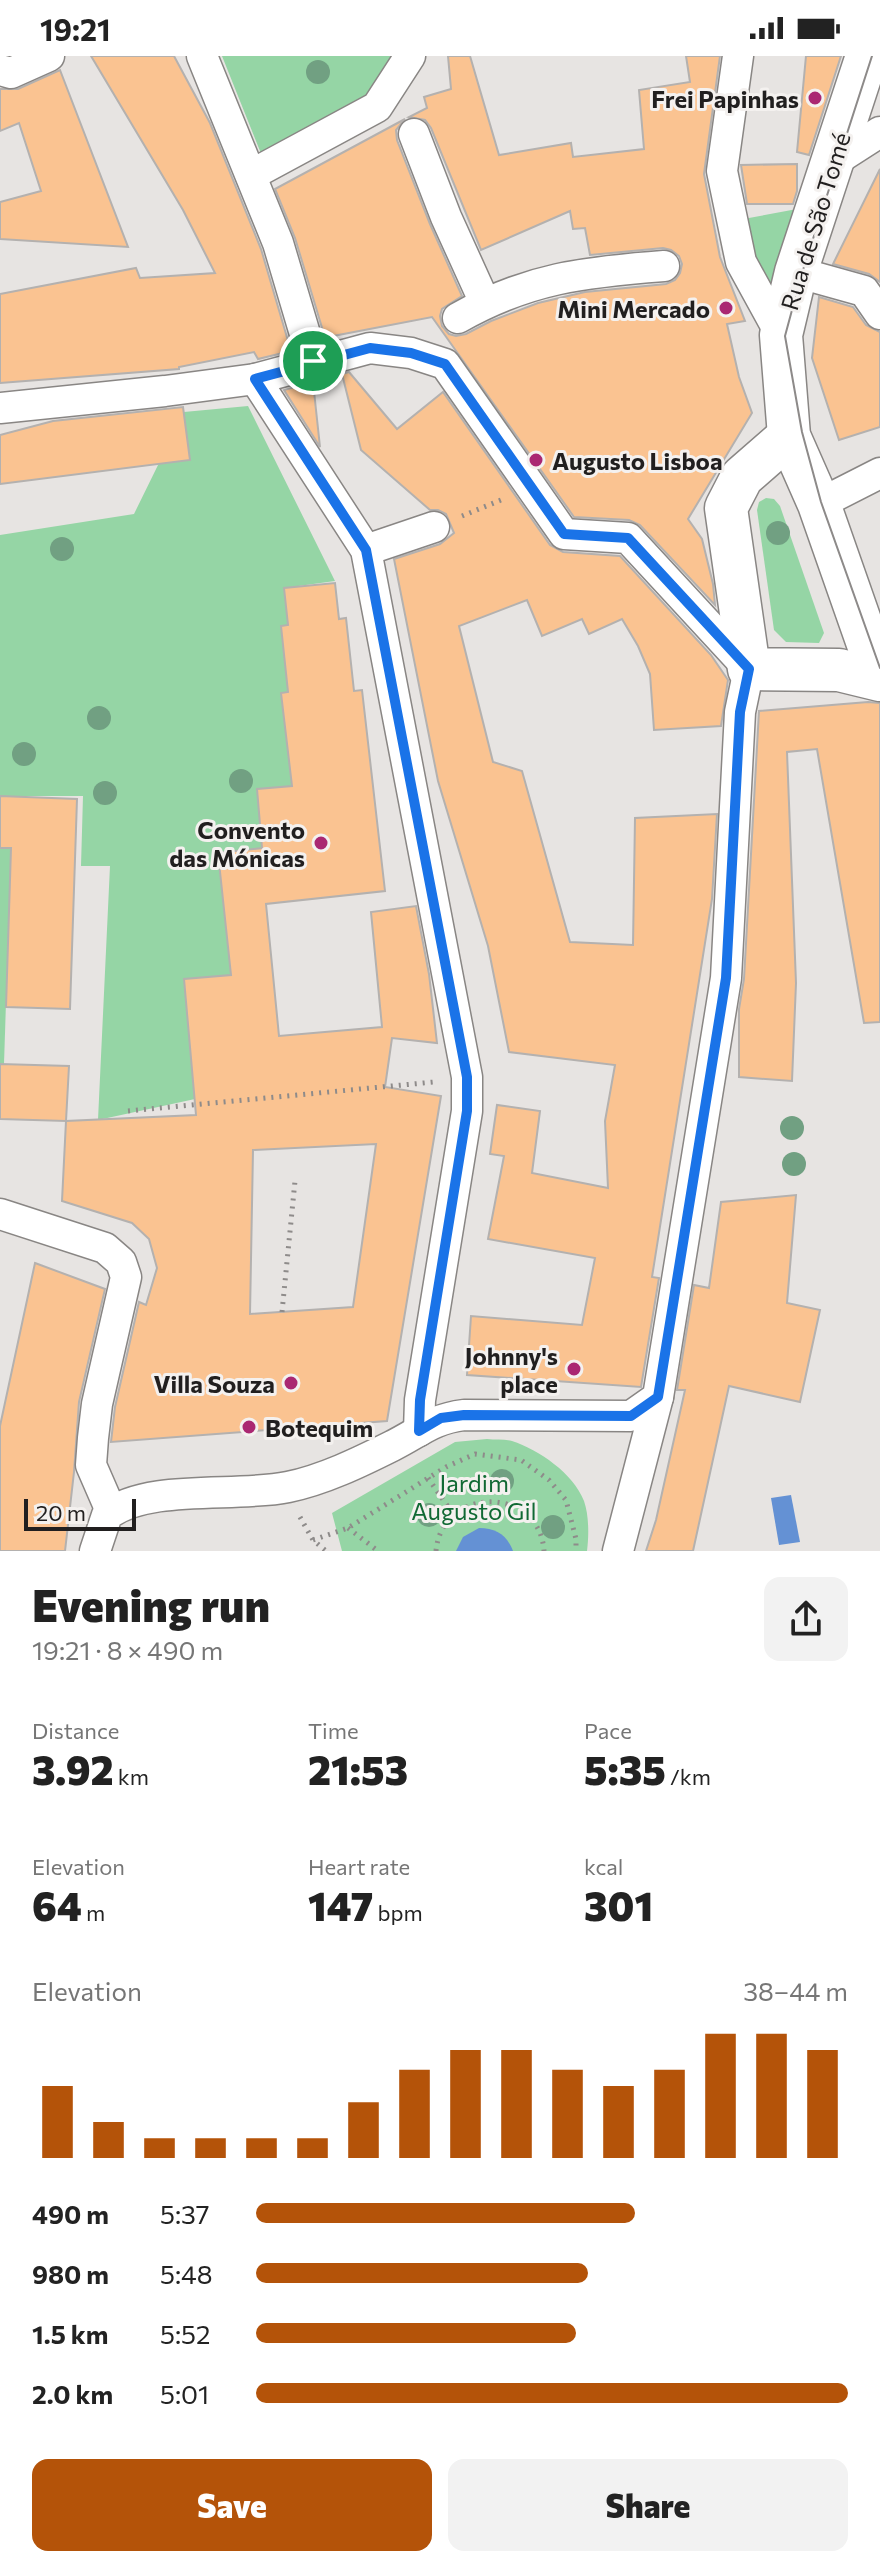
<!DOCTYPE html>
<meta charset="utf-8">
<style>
body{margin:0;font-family:Commissioner,sans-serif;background:#f2f2f2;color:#222;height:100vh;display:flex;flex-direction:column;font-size:30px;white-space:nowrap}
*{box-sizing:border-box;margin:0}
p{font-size:26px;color:#767676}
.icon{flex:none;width:44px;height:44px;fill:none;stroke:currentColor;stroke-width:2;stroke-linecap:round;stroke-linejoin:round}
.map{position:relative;height:1495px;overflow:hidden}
.side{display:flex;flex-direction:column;background:#fff;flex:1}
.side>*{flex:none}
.scale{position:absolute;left:24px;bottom:20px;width:112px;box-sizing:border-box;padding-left:8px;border:4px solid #211f1f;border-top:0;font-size:22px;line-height:28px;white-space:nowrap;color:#211f1f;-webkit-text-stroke:6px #f4f1ef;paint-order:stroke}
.pin{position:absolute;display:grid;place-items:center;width:68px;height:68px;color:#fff;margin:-34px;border:4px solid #fff;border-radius:50%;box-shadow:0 2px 8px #0007}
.round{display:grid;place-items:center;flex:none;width:84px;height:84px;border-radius:16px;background:#f2f2f2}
.headline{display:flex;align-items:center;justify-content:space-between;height:136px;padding:0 32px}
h1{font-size:44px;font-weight:800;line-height:60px}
.stats{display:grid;grid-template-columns:repeat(3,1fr);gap:12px;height:136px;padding:8px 32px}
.stats div{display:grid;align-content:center}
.stats b{font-size:40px;font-weight:800}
.stats small{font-size:22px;font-weight:400}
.stats p{font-size:22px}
.chart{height:224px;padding:16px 32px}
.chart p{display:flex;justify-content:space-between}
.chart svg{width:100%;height:144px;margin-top:8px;stroke:#b45309;stroke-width:6}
.primary-button{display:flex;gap:16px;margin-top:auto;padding:16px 32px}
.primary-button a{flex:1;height:92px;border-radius:16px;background:#b45309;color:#fff;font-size:32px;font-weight:800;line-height:92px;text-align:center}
.primary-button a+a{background:#f2f2f2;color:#222}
ul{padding:0 32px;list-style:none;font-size:26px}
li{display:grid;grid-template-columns:128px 96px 1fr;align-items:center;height:60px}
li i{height:20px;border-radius:10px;background:#b45309}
.status{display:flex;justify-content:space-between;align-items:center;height:56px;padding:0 40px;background:#fff;direction:ltr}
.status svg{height:22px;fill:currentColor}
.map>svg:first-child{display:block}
.green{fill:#95d5a5}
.water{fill:#6491d4}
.building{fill:#fac391;stroke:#b4b1af;stroke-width:2;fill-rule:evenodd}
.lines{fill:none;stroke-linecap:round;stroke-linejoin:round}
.street-casing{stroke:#898684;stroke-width:33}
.secondary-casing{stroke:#898684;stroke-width:45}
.path{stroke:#8e8b8a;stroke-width:5;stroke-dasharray:2 6;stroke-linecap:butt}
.street{stroke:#fff;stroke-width:30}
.secondary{stroke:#fff;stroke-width:42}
.tram{stroke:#8d8a89;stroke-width:2}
.tree{fill:#71a082}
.route-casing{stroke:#fff;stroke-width:16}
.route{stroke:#1a73e8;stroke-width:10}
.poi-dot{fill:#aa2772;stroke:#f4f1ef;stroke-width:3}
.labels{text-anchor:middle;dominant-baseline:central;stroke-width:6;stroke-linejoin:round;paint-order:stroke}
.poi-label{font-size:24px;font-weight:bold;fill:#211f1f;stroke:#f4f1ef;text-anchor:end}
.street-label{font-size:24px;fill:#211f1f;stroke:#f4f1ef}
.park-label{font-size:24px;fill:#116934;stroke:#f4f1ef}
</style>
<div class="status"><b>19:21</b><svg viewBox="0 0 49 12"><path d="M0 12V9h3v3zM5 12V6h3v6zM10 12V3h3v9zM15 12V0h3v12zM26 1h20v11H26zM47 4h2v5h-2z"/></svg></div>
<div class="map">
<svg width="880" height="1495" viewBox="0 0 880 1495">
<rect width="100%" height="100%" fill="#e7e4e2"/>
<g class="green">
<polygon points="222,0 399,0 382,38 262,100"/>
<polygon points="797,153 774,248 738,164"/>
<polygon points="248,350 335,525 284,532 288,569 281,570 288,636 281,637 292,730 257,734 262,792 218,797 231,919 184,923 195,1043 98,1064 110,810 81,810 83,740 0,740 0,479 134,458 184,356"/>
<polygon points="766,442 774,443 780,450 824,577 819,587 786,586 774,574 757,454 759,446"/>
<polygon points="0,792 11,792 4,1008 0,1007"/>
<path d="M 487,1383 C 495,1384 504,1383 512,1385 C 539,1394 573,1417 584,1445 C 589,1459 589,1480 587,1495 L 342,1495 L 332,1457 L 455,1386 Z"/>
</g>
<g class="water">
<polygon points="791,1439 800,1486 779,1489 771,1442"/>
<path d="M 479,1472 C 496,1472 507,1479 513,1495 L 456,1495 L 463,1481 Z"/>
</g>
<g class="building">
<polygon points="91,0 174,0 210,67 261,193 291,295 258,303 254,296 179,311 179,313 0,327 0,238 136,212 140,222 215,217 183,154"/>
<polygon points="448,0 470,0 499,99 571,87 573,101 644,93 639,34 690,26 686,0 720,0 704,118 720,201 745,265 727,268 739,321 752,357 688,463 702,483 713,528 715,549 640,469 629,464 574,461 432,261 328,281 330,284 326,285 295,182 275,133 405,63 396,74 397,84 430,168 462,240 442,253 440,260 442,270 449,278 456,280 466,278 491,265 538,247 585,236 666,228 675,224 680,217 682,208 679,200 671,194 663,192 590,199 585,172 573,173 570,155 481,194 431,72 425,64 409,61 427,52 424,41 451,33"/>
<polygon points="806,0 841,0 809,99 797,96"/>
<polygon points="60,14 128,191 0,183 0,146 41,135 19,67 0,75 0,33 18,33"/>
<polygon points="797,108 797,135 793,148 747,148 741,109"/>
<polygon points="880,113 880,226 869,218 833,208"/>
<polygon points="819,241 853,251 866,269 880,276 880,371 839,384 812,302"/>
<polygon points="349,316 397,373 443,336 550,489 563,496 620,500 711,599 728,624 721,670 654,674 650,618 638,590 622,563 589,578 582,563 542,580 527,544 459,570 493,706 522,715 570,886 633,889 635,762 717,758 712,843 652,1221 659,1222 641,1331 467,1319 471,1260 582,1269 595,1202 488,1183 504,1100 490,1098 497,1049 540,1055 532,1117 608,1132 605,1065 615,1009 509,996 488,890 438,725 394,503 440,488 454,477 446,458 438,454 430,454 361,394 342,318"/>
<polygon points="313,326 320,391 284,334"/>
<polygon points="183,351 190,404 0,428 0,379 53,365"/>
<path d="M 335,527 L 339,563 L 346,562 L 354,635 L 362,634 L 385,835 L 266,848 L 279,980 L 382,971 L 371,856 L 416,850 L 429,918 L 437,987 L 392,982 L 385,1031 L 441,1040 L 387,1365 L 111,1386 L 115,1351 L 139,1246 L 146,1249 L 157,1212 L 149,1183 L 132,1167 L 62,1145 L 66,1065 L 196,1059 L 184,923 L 231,919 L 218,797 L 262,792 L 257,733 L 292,730 L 281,637 L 288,636 L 281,570 L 288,569 L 284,532 ZM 376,1088 L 353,1251 L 250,1258 L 253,1094 Z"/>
<polygon points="868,646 880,647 880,966 864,967 817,693 787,696 796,927 792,1025 739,1021 739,953 744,923 759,655"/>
<polygon points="0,740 77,743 70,953 6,951 11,792 0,792"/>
<polygon points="0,1008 69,1010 66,1065 0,1063"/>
<polygon points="796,1139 787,1247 820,1254 800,1346 729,1330 693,1495 646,1495 656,1464 685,1334 677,1334 694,1229 709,1232 721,1146"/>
<polygon points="35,1207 105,1233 79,1346 74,1416 65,1495 0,1495 0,1370"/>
</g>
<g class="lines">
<defs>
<g id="street">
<polyline points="202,0 278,187 313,305"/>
<polyline points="738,0 722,115 741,206 781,279"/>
<polyline points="0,14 11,17 49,0"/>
<polyline points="414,78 446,161 485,247"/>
<polyline points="833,106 880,76"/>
<polyline points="251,119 377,51 410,0"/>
<polyline points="796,216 864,235 880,258"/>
<path d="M 458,262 C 528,222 585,216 664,210"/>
<polyline points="255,323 366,494 467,1021 467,1055 420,1344 419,1375"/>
<path d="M 0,352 L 165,335 L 255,323 L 370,292 L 411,297 L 445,308 L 564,478 L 628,482 L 749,613 L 740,656 L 726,922 L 658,1341 L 631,1360 L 464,1359 C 432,1363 420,1376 392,1390 C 360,1406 323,1424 288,1431 C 236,1442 149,1427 107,1459 L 95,1495"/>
<polyline points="819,448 880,417"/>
<polyline points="366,494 434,471"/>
<polyline points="0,1158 105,1192 121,1206 126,1221 97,1348 93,1382 91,1409 111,1455"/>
<polyline points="618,1495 658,1341"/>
</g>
<g id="secondary">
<polyline points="867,0 796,216 781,279 789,380 819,448 880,622"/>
<polyline points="789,380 742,421 726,452 749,613 839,614 880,624"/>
</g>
</defs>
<use href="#street" class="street-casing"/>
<use href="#secondary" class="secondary-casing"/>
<g class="path">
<polyline points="462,460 501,444"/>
<polyline points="128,1055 434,1026"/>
<polyline points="282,1256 295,1125"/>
<polyline points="428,1422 453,1458"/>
<polyline points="300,1461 313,1484 326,1495"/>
<polyline points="348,1472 378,1495"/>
<polyline points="313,1484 348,1472 446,1411 475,1398 521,1404 549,1424 566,1444 576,1483 576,1495"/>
<path d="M 436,1495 C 442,1429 540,1430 544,1495"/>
</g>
<use href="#street" class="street"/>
<use href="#secondary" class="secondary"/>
<polyline class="tram" points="872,0 802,217 785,280 802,376 821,446 880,612"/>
</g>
<g class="tree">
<circle cx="318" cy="16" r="12"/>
<circle cx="778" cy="477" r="12"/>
<circle cx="62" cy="493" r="12"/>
<circle cx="99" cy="662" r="12"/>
<circle cx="24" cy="698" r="12"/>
<circle cx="241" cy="725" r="12"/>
<circle cx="105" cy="737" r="12"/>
<circle cx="792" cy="1072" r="12"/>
<circle cx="794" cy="1108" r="12"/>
<circle cx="502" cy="1425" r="12"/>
<circle cx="429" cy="1459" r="12"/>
<circle cx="553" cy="1471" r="12"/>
</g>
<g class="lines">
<defs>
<polygon id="route" points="370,292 411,297 445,308 564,478 628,482 749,613 740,656 726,922 658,1341 631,1360 464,1359 441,1362 419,1375 420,1344 467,1055 467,1021 366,494 255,323"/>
</defs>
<use href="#route" class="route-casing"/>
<use href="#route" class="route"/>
</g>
<g class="poi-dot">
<circle cx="815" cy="42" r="8"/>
<circle cx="726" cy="252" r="8"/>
<circle cx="536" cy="404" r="8"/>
<circle cx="321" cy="787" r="8"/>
<circle cx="574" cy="1313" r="8"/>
<circle cx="291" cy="1327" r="8"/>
<circle cx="249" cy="1371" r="8"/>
</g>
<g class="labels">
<g class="poi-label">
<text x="799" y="42">Frei Papinhas</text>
<text x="710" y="252">Mini Mercado</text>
<text x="552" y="404" text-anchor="start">Augusto Lisboa</text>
<text x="305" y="773">Convento<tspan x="305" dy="28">das Mónicas</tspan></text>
<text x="558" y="1299">Johnny's<tspan x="558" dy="28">place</tspan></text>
<text x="275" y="1327">Villa Souza</text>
<text x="265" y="1371" text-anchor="start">Botequim</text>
</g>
<g class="street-label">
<text transform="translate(815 165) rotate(-73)">Rua de São Tomé</text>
</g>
<g class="park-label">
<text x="474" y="1426">Jardim<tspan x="474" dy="28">Augusto Gil</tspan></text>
</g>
</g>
</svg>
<div class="scale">20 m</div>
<div class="pin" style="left:313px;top:305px;background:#1e9e55"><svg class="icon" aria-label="arrive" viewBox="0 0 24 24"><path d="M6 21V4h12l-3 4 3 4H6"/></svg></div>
</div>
<section class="side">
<div class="headline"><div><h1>Evening run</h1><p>19:21 · 8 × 490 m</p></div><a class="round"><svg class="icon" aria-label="share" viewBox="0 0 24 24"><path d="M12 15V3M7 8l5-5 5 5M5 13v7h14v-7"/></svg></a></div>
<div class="stats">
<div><p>Distance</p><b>3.92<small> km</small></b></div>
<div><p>Time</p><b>21:53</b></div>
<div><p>Pace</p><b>5:35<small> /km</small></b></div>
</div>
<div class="stats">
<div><p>Elevation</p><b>64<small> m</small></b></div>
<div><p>Heart rate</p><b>147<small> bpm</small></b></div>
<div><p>kcal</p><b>301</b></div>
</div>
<div class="chart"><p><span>Elevation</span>38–44 m</p>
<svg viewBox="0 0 160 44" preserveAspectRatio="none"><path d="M5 44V22M15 44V33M25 44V38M35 44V38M45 44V38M55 44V38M65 44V27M75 44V17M85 44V11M95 44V11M105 44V17M115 44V22M125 44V17M135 44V6M145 44V6M155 44V11"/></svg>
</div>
<ul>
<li><b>490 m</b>5:37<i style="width:64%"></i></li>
<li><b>980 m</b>5:48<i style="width:56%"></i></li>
<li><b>1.5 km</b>5:52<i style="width:54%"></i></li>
<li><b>2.0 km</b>5:01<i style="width:100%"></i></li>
</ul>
<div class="primary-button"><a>Save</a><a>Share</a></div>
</section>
